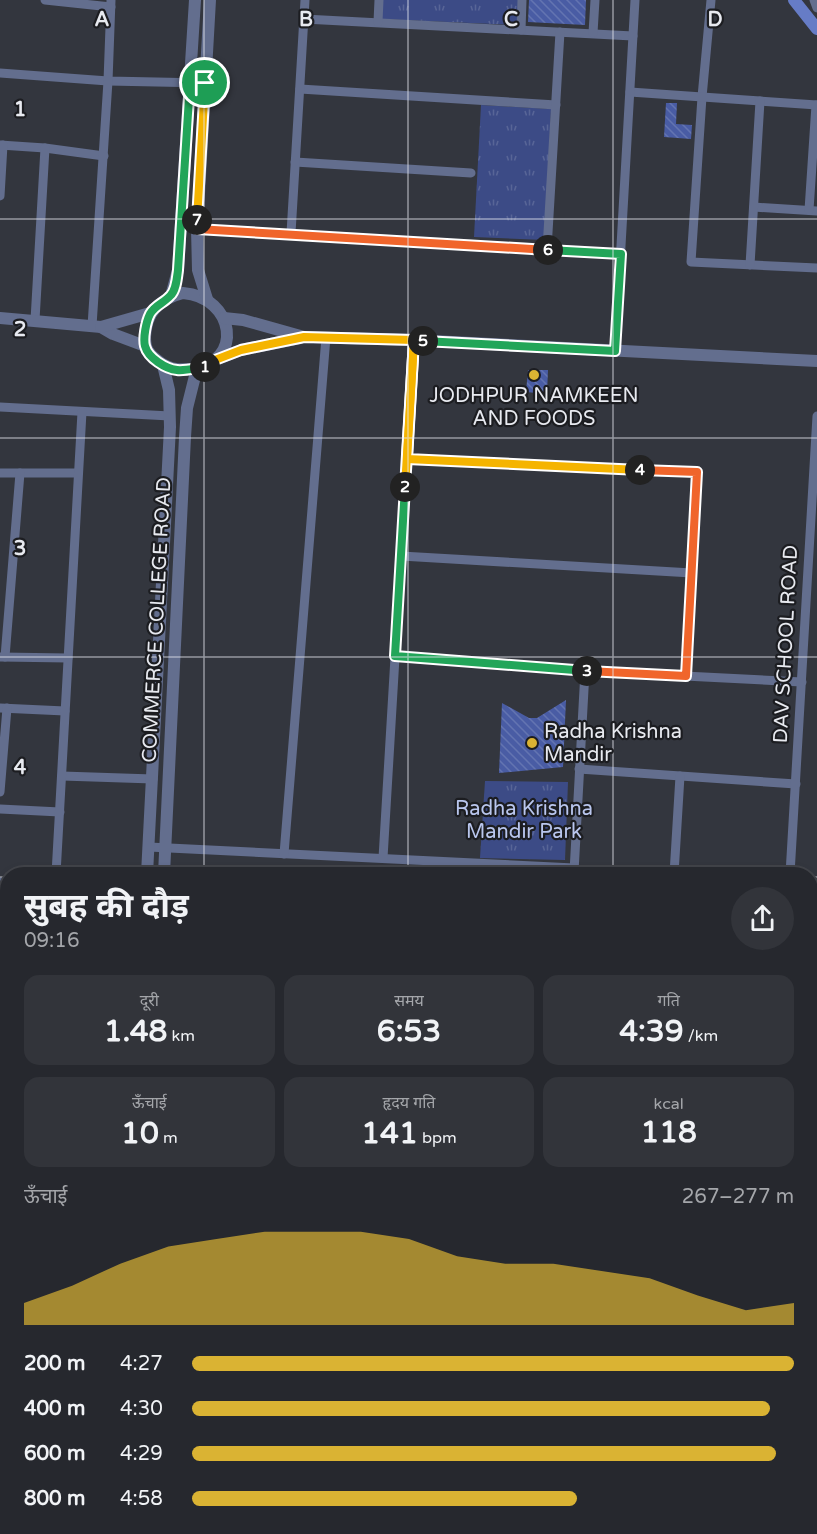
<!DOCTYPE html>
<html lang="hi">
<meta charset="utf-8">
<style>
body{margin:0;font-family:"Varela Round","Noto Sans Devanagari",sans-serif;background:#32343a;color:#f1f3f6;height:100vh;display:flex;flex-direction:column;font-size:22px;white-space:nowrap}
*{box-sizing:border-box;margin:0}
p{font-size:20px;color:#a4a6aa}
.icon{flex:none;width:33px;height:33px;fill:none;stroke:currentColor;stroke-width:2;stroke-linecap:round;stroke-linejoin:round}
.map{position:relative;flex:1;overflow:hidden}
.side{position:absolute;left:0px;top:867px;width:818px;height:668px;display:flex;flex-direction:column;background:#26282e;border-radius:24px 24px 0 0;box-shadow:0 3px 9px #0003,0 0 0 2px #42444a}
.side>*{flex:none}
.pin{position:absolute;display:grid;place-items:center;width:51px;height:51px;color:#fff;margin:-26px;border:3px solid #fff;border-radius:50%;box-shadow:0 2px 6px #0007}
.km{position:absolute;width:30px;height:30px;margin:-15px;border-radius:50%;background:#222;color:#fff;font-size:16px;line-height:30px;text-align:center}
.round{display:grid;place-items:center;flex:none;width:63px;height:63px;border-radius:32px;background:#32343a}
.head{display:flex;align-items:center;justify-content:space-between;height:102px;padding:0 24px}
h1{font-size:33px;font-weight:700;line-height:45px}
.metrics{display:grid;grid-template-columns:repeat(3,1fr);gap:9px;height:102px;padding:6px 24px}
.metrics div{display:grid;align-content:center;border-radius:15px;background:#32343a;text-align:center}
.metrics b{font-size:30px;font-weight:700}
.metrics small{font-size:16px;font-weight:400}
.metrics p{font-size:16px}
.chart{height:168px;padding:12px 24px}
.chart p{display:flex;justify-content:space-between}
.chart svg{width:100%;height:108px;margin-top:6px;fill:#dab333;opacity:.7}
ul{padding:0 24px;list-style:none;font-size:20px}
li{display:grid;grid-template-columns:96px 72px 1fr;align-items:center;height:45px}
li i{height:15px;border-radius:8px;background:#dab333}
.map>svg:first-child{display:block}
.park{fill:url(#park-tufts)}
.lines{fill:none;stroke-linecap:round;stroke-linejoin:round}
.canal{stroke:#667cc6;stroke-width:12}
.river{stroke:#667cc6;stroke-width:21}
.building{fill:url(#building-back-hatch)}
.service{stroke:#636e8e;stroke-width:4.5}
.minor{stroke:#636e8e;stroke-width:9}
.tertiary{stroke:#636e8e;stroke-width:12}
.split-1-casing{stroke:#fff;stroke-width:12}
.split-2-casing{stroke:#fff;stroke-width:12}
.split-3-casing{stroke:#fff;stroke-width:12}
.split-4-casing{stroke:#fff;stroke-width:12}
.split-5-casing{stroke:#fff;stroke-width:12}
.split-6-casing{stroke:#fff;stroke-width:12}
.split-7-casing{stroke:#fff;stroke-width:12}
.split-8-casing{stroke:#fff;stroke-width:12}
.split-1{stroke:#22a559;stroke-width:8}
.split-2{stroke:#f5b400;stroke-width:8}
.split-3{stroke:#22a559;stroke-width:8}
.split-4{stroke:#f0652b;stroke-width:8}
.split-5{stroke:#f5b400;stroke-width:8}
.split-6{stroke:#22a559;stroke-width:8}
.split-7{stroke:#f0652b;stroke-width:8}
.split-8{stroke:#f5b400;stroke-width:8}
.grid{fill:none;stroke:#e8eaf0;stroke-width:1.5;stroke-opacity:0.55}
.poi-dot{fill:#dab333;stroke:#1c1d21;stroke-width:2}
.labels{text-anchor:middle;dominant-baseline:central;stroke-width:4.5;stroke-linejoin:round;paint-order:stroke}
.poi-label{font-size:20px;fill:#e8eaf0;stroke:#1c1d21}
.street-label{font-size:20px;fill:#e8eaf0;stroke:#1c1d21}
.park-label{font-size:20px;fill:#b9c6ee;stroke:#1c1d21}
.grid-label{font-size:20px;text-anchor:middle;font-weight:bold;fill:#e8eaf0;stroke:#1c1d21;stroke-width:4.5;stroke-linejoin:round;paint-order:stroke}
</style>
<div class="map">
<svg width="817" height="1534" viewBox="0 0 817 1534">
<defs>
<pattern id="park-tufts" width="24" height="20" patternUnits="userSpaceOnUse" patternTransform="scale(1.5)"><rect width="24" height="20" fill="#3c4b86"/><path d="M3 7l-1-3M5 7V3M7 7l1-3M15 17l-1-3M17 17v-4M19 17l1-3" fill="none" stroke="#586597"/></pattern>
<pattern id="building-back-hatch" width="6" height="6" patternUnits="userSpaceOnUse" patternTransform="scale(1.5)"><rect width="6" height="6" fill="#495ca4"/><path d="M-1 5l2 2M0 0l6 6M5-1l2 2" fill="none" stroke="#6374b1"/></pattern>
</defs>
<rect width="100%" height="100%" fill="#33363e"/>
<g class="park">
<polygon points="382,0 519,0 517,25 381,19"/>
<polygon points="481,105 551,109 545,240 474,237"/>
<polygon points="485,781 568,782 565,860 480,858"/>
</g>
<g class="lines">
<polyline class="canal" points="794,0 817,29"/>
<g class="river">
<polyline points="810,1410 817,1411"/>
<polyline points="0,1488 8,1486"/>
</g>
</g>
<g class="building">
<polygon points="529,0 586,0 585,25 528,22"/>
<polygon points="666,103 677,103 676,124 692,125 691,139 664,137"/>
<polygon points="528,370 548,370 547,394 526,392"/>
<polygon points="566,700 563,767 499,773 502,703 529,718 537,718"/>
</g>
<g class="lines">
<polyline class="service" points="0,1531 15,1527"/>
<g class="minor">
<polyline points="45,0 111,7"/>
<polyline points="711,0 702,97 691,262 817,268"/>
<polyline points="814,0 817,8"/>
<polyline points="304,19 633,36"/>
<polyline points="378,22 379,0"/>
<polyline points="521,30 522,0"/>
<polyline points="593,33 595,0"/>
<polyline points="0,73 108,81 205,83"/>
<polyline points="300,89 556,105"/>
<polyline points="630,92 817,105"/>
<polyline points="0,145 45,148 104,156"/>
<polyline points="295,162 471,173"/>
<polyline points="0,196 3,145"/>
<polyline points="754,207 817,211"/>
<polyline points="809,210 816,105"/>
<polyline points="197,229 621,254"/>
<polyline points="291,233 305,0"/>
<polyline points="547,249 560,32"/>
<polyline points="750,265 760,101"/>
<polyline points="35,320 45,148"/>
<polyline points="92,326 108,81 111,0"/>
<polyline points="615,351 635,0"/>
<polyline points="0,407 170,416"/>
<polyline points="407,459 697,473 686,676"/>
<polyline points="0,473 78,473"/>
<polyline points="401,556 692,573"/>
<polyline points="395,656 585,671 802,682"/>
<polyline points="1,657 68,658"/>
<polyline points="5,657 20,473"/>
<polyline points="0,708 65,711"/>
<polyline points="579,769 796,784"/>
<polyline points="62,776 153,779"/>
<polyline points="0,792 7,708"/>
<polyline points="0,809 60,812"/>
<polyline points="149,847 574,868"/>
<polyline points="284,854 326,337"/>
<polyline points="383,858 414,340"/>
<polyline points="574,872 585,671"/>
<polyline points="56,874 82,412"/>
<polyline points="674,874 680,776"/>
<polyline points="790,874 817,416"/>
<polyline points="0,882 8,882"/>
<polyline points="0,953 8,953"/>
<polyline points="810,990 817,991"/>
<polyline points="810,1102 817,1103"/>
<polyline points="3,1122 8,1058"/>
<polyline points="0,1164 8,1165"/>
<polyline points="0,1313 8,1314"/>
<polyline points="0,1379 8,1379"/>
<polyline points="810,1495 817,1498"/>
<polyline points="692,1527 693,1534"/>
<polyline points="263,1534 263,1527"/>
</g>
<g class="tertiary">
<path d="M 183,293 C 235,297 245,363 191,369 C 177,370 167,369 157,360 C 148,354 145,348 145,337 C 146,312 159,299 183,293 Z"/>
<polyline points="171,296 178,270 195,0"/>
<polyline points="207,299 198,270 197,229 210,0"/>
<polyline points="0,318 101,327 113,334 145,346"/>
<polyline points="224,318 243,320 304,337 414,340 817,361"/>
<polyline points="101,327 150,313"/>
<polyline points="215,360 241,350 300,338"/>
<polyline points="147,874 170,427 169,390 163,365"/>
<polyline points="164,874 185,437 187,408 197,368"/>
<polyline points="810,1508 817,1506"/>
<polyline points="108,1534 109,1527"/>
<polyline points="127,1534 127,1527"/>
<polyline points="701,1534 727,1527"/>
</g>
</g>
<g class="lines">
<defs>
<path id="split-1" d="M 205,367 C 196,368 185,371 177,370 C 166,369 148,358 145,346 C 143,338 146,322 150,314 C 155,305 164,303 170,296 C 176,291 177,278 178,270 L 190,82 L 205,83"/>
<polyline id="split-2" points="205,367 215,360 241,350 304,337 414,340 405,487"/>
<polyline id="split-3" points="405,487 395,656 587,671"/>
<polyline id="split-4" points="587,671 686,676 697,472 640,470"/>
<polyline id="split-5" points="423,341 414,340 407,459 640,470"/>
<polyline id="split-6" points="423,341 615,351 621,254 548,250"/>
<polyline id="split-7" points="197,220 197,229 548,250"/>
<polyline id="split-8" points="197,220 205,83"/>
</defs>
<use href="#split-1" class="split-1-casing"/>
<use href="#split-2" class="split-2-casing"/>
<use href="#split-3" class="split-3-casing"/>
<use href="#split-4" class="split-4-casing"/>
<use href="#split-5" class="split-5-casing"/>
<use href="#split-6" class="split-6-casing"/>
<use href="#split-7" class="split-7-casing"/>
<use href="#split-8" class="split-8-casing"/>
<use href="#split-1" class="split-1"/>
<use href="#split-2" class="split-2"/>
<use href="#split-3" class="split-3"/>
<use href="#split-4" class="split-4"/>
<use href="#split-5" class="split-5"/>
<use href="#split-6" class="split-6"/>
<use href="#split-7" class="split-7"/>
<use href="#split-8" class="split-8"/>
</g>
<path class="grid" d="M 204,0 L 204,874M 408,0 L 408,874M 613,0 L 613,874M 0,219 L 817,219M 0,438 L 817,438M 0,657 L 817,657M 0,877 L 8,877M 810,877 L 817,877M 0,1096 L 8,1096M 810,1096 L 817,1096M 0,1315 L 8,1315M 810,1315 L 817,1315M 204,1527 L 204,1534M 408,1527 L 408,1534M 613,1527 L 613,1534"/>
<g class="poi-dot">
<circle cx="534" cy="375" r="6"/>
<circle cx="532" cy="743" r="6"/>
</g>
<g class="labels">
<g class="poi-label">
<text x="534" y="396">JODHPUR NAMKEEN<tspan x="534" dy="23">AND FOODS</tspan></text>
<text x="544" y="732" text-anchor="start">Radha Krishna<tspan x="544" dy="23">Mandir</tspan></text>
</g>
<g class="street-label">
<text transform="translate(157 620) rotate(-87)">COMMERCE COLLEGE ROAD</text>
<text transform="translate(786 644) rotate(-87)">DAV SCHOOL ROAD</text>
</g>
<g class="park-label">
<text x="524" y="809">Radha Krishna<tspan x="524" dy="23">Mandir Park</tspan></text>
</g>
</g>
<g class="grid-label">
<text x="102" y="26">A</text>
<text x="306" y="26">B</text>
<text x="511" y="26">C</text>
<text x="715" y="26">D</text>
<text x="20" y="116">1</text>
<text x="20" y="336">2</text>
<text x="20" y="555">3</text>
<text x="20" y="774">4</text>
</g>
</svg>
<div class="pin" style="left:205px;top:83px;background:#1e9e55"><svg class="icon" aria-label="arrive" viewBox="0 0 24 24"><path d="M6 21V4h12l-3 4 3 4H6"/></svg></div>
<b class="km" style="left:205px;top:367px">1</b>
<b class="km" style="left:405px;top:487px">2</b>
<b class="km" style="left:587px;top:671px">3</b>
<b class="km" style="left:640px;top:470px">4</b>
<b class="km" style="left:423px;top:341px">5</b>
<b class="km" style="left:548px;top:250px">6</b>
<b class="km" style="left:197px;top:220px">7</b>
<section class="side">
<div class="head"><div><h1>सुबह की दौड़</h1><p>09:16</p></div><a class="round"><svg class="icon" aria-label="share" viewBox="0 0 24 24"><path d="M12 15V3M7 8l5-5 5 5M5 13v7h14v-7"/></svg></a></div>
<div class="metrics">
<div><p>दूरी</p><b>1.48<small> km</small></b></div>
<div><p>समय</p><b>6:53</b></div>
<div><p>गति</p><b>4:39<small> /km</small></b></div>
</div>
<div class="metrics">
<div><p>ऊँचाई</p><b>10<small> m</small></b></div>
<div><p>हृदय गति</p><b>141<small> bpm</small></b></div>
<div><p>kcal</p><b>118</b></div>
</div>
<div class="chart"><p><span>ऊँचाई</span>267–277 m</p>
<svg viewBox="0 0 160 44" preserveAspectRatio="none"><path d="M0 44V35L10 28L20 19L30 12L40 9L50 6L60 6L70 6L80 9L90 16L100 19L110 19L120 22L130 25L140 32L150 38L160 35V44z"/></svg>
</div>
<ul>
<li><b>200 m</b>4:27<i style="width:100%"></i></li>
<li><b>400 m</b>4:30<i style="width:96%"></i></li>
<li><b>600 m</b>4:29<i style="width:97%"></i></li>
<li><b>800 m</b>4:58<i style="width:64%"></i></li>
</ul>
</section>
</div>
